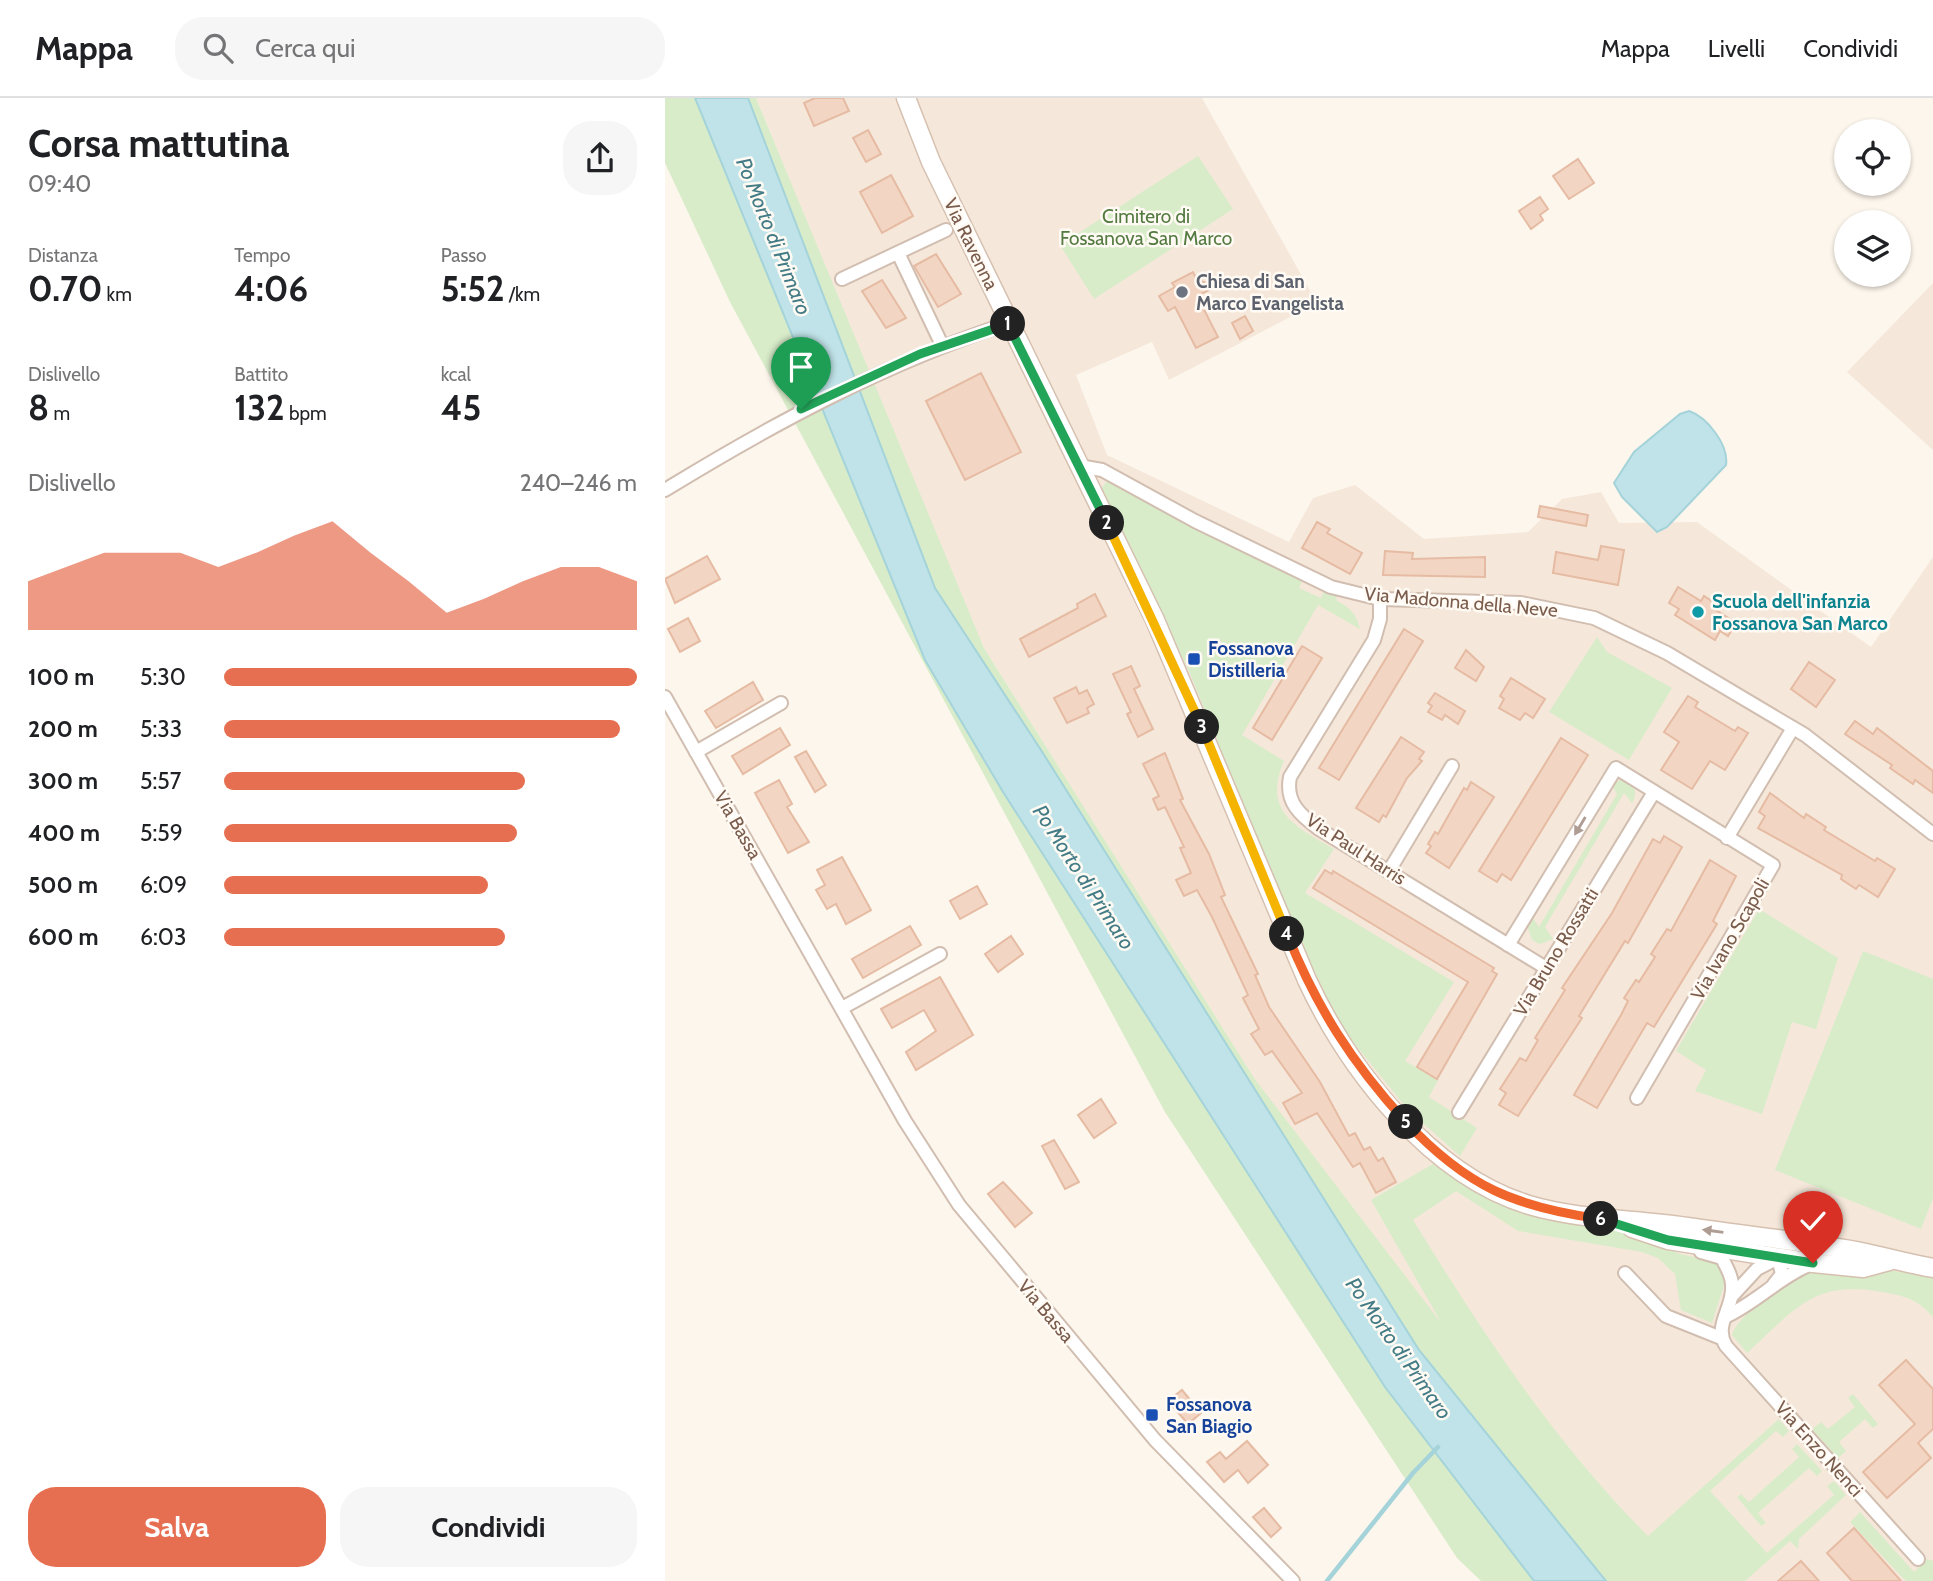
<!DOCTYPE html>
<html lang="it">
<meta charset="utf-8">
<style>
body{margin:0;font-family:Cabin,sans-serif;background:#f6f6f6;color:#202124;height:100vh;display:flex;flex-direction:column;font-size:26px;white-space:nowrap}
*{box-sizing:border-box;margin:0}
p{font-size:23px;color:#757577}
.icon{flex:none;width:38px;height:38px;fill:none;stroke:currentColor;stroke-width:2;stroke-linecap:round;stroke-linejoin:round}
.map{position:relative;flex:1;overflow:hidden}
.panel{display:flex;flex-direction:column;background:#fff;width:665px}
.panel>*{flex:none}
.buttons{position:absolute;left:1169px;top:21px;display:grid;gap:14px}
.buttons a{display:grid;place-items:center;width:77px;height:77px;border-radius:50%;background:#fff;box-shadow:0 2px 5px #0004;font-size:35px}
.pin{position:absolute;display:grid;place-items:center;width:60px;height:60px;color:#fff;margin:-72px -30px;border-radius:50% 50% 50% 0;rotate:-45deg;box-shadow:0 0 7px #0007}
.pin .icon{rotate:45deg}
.km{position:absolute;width:35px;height:35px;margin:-18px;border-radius:50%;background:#222;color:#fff;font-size:19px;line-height:35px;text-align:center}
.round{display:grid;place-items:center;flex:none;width:74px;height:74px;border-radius:28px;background:#f6f6f6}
.summary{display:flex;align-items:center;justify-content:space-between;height:119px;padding:0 28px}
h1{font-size:38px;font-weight:800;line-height:52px}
.stats{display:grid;grid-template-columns:repeat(3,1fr);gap:10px;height:119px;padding:7px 28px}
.stats div{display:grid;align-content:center}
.stats b{font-size:35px;font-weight:800}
.stats small{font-size:19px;font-weight:400}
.stats p{font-size:19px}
.chart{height:196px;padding:14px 28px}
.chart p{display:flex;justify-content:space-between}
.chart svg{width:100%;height:126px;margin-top:7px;fill:#e76f51;opacity:.7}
.action{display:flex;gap:14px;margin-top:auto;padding:14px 28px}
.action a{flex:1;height:80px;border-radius:28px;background:#e76f51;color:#fff;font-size:28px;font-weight:800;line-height:80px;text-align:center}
.action a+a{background:#f6f6f6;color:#202124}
ul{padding:0 28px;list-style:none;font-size:23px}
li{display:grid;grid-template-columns:112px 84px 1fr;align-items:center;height:52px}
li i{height:18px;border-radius:9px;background:#e76f51}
header{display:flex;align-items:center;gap:42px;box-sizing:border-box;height:98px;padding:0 35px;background:#fff;border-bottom:2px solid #e0e0e0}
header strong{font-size:33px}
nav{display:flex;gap:38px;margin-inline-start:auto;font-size:24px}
.search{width:490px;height:63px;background:#f6f6f6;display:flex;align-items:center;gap:18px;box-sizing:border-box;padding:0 24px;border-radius:28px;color:#757577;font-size:26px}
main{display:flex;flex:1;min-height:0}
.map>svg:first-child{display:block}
.residential{fill:#f5e8da}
.green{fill:#d8ecc9}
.water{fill:#bfe3e8;stroke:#a5d3da;stroke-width:2}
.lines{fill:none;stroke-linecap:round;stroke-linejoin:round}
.stream{stroke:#a5d3da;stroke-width:4.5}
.building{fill:#f3d5c3;stroke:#e6bba3;stroke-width:2}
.minor-casing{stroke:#d1beb0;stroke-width:16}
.secondary-casing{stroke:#d6c0b0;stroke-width:21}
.minor{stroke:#fff;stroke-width:12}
.secondary{stroke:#fff;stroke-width:18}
.oneway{fill:#af9d94}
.split-1-casing{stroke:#fff;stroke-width:14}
.split-2-casing{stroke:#fff;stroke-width:14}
.split-3-casing{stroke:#fff;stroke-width:14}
.split-4-casing{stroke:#fff;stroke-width:14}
.split-5-casing{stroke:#fff;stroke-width:14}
.split-6-casing{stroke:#fff;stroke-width:14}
.split-7-casing{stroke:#fff;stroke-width:14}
.split-1{stroke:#22a559;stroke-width:9}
.split-2{stroke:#22a559;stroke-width:9}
.split-3{stroke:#f5b400;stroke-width:9}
.split-4{stroke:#f5b400;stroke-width:9}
.split-5{stroke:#f0652b;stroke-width:9}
.split-6{stroke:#f0652b;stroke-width:9}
.split-7{stroke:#22a559;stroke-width:9}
.worship-dot{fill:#6b7280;stroke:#fffaf3;stroke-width:2.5}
.culture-dot{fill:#0f9aa8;stroke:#fffaf3;stroke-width:2.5}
.transit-dot{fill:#1a4fb4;stroke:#fffaf3;stroke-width:2.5}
.labels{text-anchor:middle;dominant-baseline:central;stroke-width:5;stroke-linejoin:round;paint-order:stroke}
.park-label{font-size:19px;fill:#537a41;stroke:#fffaf3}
.street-label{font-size:19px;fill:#7a5c4d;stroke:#fffaf3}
.worship-label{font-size:19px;font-weight:bold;fill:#5b616d;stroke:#fffaf3;text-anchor:start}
.culture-label{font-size:19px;font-weight:bold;fill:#0d838f;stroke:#fffaf3;text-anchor:start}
.transit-label{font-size:19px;font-weight:bold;fill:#164399;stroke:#fffaf3;text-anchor:start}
.water-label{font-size:21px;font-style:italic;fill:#437c86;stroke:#fffaf3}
</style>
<header>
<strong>Mappa</strong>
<div class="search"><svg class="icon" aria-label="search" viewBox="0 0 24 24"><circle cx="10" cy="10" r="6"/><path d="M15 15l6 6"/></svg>Cerca qui</div>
<nav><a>Mappa</a><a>Livelli</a><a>Condividi</a></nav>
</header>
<main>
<section class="panel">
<div class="summary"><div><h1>Corsa mattutina</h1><p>09:40</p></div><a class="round"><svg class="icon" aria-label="share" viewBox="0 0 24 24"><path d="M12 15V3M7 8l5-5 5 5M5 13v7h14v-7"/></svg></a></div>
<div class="stats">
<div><p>Distanza</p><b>0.70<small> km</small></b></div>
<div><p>Tempo</p><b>4:06</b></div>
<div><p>Passo</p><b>5:52<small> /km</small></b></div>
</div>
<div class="stats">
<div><p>Dislivello</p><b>8<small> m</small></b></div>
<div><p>Battito</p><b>132<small> bpm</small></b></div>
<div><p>kcal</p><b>45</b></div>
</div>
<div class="chart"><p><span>Dislivello</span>240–246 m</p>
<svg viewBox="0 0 160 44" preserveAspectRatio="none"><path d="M0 44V27L10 22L20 17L30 17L40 17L50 22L60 17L70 11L80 6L90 17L100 27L110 38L120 33L130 27L140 22L150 22L160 27V44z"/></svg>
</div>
<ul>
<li><b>100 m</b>5:30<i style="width:100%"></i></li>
<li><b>200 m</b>5:33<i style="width:96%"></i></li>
<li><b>300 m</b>5:57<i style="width:73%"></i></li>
<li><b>400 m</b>5:59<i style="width:71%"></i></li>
<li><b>500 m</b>6:09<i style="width:64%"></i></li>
<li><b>600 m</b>6:03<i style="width:68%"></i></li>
</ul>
<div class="action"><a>Salva</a><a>Condividi</a></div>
</section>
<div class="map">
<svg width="1268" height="1483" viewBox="0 0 1268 1483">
<rect width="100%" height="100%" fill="#fdf6ec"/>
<g class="residential">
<polygon points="91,0 537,0 652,205 504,282 487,244 411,277 442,357 624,444 648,400 690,387 759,441 863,434 897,401 936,394 954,425 1032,424 1206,549 1268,459 1268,1483 961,1483 612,1019 314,542"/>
<polygon points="1268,185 1268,352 1182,274"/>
</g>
<g class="green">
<path d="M 0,0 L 91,0 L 319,550 L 589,980 L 777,1226 L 706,1102 L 768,1066 L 820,1097 L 861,1115 L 976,1135 L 1015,1156 L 1047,1163 L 1054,1167 L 1061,1181 L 1047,1225 L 1016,1212 L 1010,1176 L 993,1160 L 977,1154 L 853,1133 L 791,1093 L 748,1122 C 817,1234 889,1344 983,1438 L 1114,1321 L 1124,1333 L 1118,1339 L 1111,1333 L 1045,1393 L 1102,1455 L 1169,1397 L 1162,1388 L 1169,1383 L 1181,1397 L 1134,1441 L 1133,1451 L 1125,1443 L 1080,1483 L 816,1483 L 792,1460 L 500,1014 L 65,204 L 0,65 Z"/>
<polygon points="533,58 568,111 429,201 395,147"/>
<path d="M 448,382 L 637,483 L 634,490 L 656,500 L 659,493 L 671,498 L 672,503 C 685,509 692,517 695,531 L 653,507 L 577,637 L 619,663 C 597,714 631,729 669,751 L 640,795 L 789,884 L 740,963 L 773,982 L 764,999 L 812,1030 L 795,1058 L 743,1012 L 677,930 L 624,820 L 524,573 L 435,392 L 441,384 Z"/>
<polygon points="932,539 942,554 1007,590 964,662 884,614"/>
<path d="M 961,680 C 970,687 973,696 967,705 L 959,695 L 880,829 L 888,841 L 875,846 L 867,842 L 862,827 L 867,819 L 874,829 L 952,696 L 946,686 Z"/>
<polygon points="1094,811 1173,860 1151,931 1127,924 1097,1016 1030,993 1041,972 1011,953"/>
<polygon points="1198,853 1268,881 1268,1100 1256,1131 1110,1072"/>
<path d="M 1222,1172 L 1268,1179 L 1268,1219 C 1252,1201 1241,1198 1217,1194 C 1148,1181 1129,1213 1082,1255 L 1067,1237 C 1070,1219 1128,1177 1146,1173 C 1169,1168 1198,1172 1222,1172 Z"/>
<polygon points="1188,1296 1213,1326 1208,1330 1200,1321 1174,1344 1181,1353 1173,1360 1147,1331 1156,1324 1163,1331 1190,1309 1183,1300"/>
<polygon points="1132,1346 1157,1373 1152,1378 1144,1370 1093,1415 1101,1425 1096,1428 1072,1399 1076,1396 1084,1404 1134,1359 1127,1351"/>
<polygon points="1195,1414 1249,1474 1262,1461 1268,1463 1268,1483 1241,1483 1185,1424"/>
</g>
<g class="water">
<polygon points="30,0 83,0 270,490 376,652 754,1252 941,1483 869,1483 720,1289 338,694 260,562"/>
<path d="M 1024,313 C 1042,319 1064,347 1061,367 L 1002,429 L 992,434 L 957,399 L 949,385 L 969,354 L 1015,316 Z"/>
</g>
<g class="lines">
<polyline class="stream" points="662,1483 748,1375 773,1349"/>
</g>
<g class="building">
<polygon points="150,0 178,0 184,13 149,28 139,5"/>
<polygon points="203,32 216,56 201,64 188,40"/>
<polygon points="913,61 929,85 904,101 888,78"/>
<polygon points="226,77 248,118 217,135 195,94"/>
<polygon points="875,99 883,111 875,117 878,122 866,131 854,113"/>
<polygon points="271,156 296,196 273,209 249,168"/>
<polygon points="528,174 532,182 552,188 532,198 553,239 531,250 510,209 503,213 494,198 510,189 507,185"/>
<polygon points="217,182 241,220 221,230 197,193"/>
<polygon points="580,218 588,233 575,241 567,225"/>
<polygon points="316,275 356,354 300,382 261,303"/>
<polygon points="875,408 923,417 921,428 873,419"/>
<polygon points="652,424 665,431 662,435 697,455 685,476 637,450"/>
<polygon points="936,448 959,452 953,487 888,475 891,454 933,462"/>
<polygon points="720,453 748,455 747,461 820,459 820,479 718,477"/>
<polygon points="42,458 55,481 10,505 0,481"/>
<polygon points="1013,489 1036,503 1039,498 1051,506 1048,510 1071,525 1063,538 1055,533 1050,542 1010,517 1014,511 1004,505"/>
<polygon points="430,496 441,518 364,559 355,541 413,510 412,506"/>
<polygon points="23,520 35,543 15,554 3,531"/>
<polygon points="739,531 758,543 674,682 654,670"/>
<polygon points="637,548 657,560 607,642 588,630"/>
<polygon points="801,552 819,569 811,583 790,570"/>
<polygon points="1144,564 1170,582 1151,609 1126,591"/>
<polygon points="466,568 475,588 469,591 488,631 473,639 462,616 466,614 448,576"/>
<polygon points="846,580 880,601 868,620 860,615 855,622 834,610 839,601 835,598"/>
<polygon points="88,584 98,602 51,630 40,613"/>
<polygon points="411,589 414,596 422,592 429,606 422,610 424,615 402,625 389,600"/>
<polygon points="770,595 800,613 793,626 780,617 777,622 763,614 767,608 763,605"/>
<polygon points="1023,598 1033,604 1030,609 1070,633 1073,629 1083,635 1060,672 1045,663 1027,691 996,672 1014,644 999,634"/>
<polygon points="1190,623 1208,636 1212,630 1268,673 1268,695 1250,682 1248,686 1225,670 1227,667 1180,636"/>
<polygon points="115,630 125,647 78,676 67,658"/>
<polygon points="736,639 759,654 754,661 757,663 742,680 721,719 718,717 714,724 691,710"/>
<polygon points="896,640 923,657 846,782 837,776 832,784 814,773"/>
<polygon points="141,653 161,687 150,694 130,659"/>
<polygon points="500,655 518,701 515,702 544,756 560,797 556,799 593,876 590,877 604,909 655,984 684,1038 690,1035 699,1052 705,1049 713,1063 718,1060 731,1084 711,1095 695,1065 688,1069 652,1015 630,1026 618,1005 637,995 607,953 600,957 586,936 594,931 578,900 583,897 547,819 532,792 519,798 511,782 526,775 515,750 519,749 500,709 493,712 488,701 494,698 478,666"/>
<polygon points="114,682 127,706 122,709 144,744 123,755 90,695"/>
<polygon points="806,684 829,699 784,770 761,755 766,748 763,746 770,734 773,736 799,690 802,692"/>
<polygon points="1105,695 1139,720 1141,716 1161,729 1159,732 1210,763 1212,760 1230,771 1213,799 1194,787 1191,791 1176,781 1177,777 1093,730 1100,718 1094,714"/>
<polygon points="999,738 1017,749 963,845 960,843 914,918 917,920 853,1018 834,1007 841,995 835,991 855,960 861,963 873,942 870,940 900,892 897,890 947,815 988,741 995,745"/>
<polygon points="177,759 206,812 181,826 171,806 162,811 151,792 160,787 152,772"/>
<polygon points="1045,762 1071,778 1048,823 1052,826 989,929 982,925 932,1010 909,997 956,917 963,903 959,900 971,882 974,884 990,859 986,856 1002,831 1006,833"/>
<polygon points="660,772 667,776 668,773 829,870 827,873 832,876 772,981 752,969 803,884 648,790"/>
<polygon points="312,788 322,806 295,821 285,803"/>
<polygon points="245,828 256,847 198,880 187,861"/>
<polygon points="346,838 358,856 333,874 320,856"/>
<polygon points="275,879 308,937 251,972 241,954 271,933 259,912 227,930 216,911"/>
<polygon points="436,1001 451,1025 429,1040 413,1017"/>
<polygon points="389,1042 414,1084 400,1091 377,1048"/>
<polygon points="338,1084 367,1115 350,1129 323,1096"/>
<polygon points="1241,1262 1268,1291 1268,1331 1253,1345 1266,1360 1222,1400 1198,1374 1250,1326 1214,1287"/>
<polygon points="517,1292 536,1315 523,1326 503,1303"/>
<polygon points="582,1343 603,1367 583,1385 573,1372 559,1384 542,1364 555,1354 561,1361"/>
<polygon points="599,1410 616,1430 606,1439 588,1419"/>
<polygon points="1189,1430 1236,1483 1187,1483 1162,1455"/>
<polygon points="1136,1463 1154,1483 1113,1483"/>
</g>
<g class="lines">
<defs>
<g id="minor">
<polyline points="233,155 277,247"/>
<polyline points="177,181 281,132"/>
<polyline points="414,368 437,372 530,423 666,489 715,501 856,505 929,520 1002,555 1140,637 1268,736"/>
<path d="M 0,392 C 111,324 221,265 344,225"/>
<path d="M 715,501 L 715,521 L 709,542 L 625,679 C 620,704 635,717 654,731 L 881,870"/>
<polyline points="0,599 240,1023 294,1107 490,1342 628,1483"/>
<polyline points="31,654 116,605"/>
<polyline points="1062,740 1128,630"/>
<polyline points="724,773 787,668"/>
<polyline points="843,847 951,670 1108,767 972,1000"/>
<polyline points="177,910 275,856"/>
<polyline points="794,1014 989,694"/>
<path d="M 1036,1154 L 1057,1160 C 1061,1169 1067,1177 1067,1187 C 1069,1210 1048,1227 1061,1248 L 1253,1461"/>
<polyline points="960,1175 1001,1218 1056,1240"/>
<polyline points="1067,1198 1092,1171 1113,1160 1117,1176 1109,1186"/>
<path d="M 1060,1219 C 1091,1205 1114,1179 1146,1166"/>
</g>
<g id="secondary">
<path d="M 241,0 L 266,64 L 490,522 L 642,882 C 684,972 765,1077 864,1107 C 915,1122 969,1121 1022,1129 C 1081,1138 1142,1143 1201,1155 C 1223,1160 1245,1166 1268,1170"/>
<polyline points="967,1130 1003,1142 1148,1165 1198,1170 1224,1163"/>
</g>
</defs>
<use href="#minor" class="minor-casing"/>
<use href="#secondary" class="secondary-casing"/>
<use href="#minor" class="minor"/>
<use href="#secondary" class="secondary"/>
</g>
<defs><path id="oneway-solid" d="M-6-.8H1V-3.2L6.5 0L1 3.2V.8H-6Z" transform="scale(1.75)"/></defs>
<g class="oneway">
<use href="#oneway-solid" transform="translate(915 728) rotate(121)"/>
<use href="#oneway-solid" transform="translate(1048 1133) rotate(-172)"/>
</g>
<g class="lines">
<defs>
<polyline id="split-1" points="136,311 255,256 343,226"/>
<polyline id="split-2" points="343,226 442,425"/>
<polyline id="split-3" points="442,425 537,629"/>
<polyline id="split-4" points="537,629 622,836"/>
<path id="split-5" d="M 622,836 C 652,910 687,965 741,1024"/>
<path id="split-6" d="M 741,1024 C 802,1089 850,1109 936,1121"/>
<polyline id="split-7" points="936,1121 1003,1142 1148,1165"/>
</defs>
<use href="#split-1" class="split-1-casing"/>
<use href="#split-2" class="split-2-casing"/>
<use href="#split-3" class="split-3-casing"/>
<use href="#split-4" class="split-4-casing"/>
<use href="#split-5" class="split-5-casing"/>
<use href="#split-6" class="split-6-casing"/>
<use href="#split-7" class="split-7-casing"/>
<use href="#split-1" class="split-1"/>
<use href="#split-2" class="split-2"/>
<use href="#split-3" class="split-3"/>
<use href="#split-4" class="split-4"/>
<use href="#split-5" class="split-5"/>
<use href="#split-6" class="split-6"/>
<use href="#split-7" class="split-7"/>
</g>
<circle class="worship-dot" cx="517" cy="194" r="7"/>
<circle class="culture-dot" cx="1033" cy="514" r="7"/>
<g class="transit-dot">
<rect x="522" y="554" width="14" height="14" rx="3.5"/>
<rect x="480" y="1310" width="14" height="14" rx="3.5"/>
</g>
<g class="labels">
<g class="park-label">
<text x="481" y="118">Cimitero di<tspan x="481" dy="22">Fossanova San Marco</tspan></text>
</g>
<g class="street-label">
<text transform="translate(306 146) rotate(64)">Via Ravenna</text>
<text transform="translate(796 504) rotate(5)">Via Madonna della Neve</text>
<text transform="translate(73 727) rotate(60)">Via Bassa</text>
<text transform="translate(691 751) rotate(33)">Via Paul Harris</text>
<text transform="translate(1065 841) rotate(-60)">Via Ivano Scapoli</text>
<text transform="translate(891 854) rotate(-59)">Via Bruno Rossatti</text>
<text transform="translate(381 1213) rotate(50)">Via Bassa</text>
<text transform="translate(1154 1351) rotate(48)">Via Enzo Nenci</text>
</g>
<g class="worship-label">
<text x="531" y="183">Chiesa di San<tspan x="531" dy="22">Marco Evangelista</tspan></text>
</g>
<g class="culture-label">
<text x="1047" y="503">Scuola dell'infanzia<tspan x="1047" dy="22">Fossanova San Marco</tspan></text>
</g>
<g class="transit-label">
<text x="543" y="550">Fossanova<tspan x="543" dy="22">Distilleria</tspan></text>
<text x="501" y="1306">Fossanova<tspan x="501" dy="22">San Biagio</tspan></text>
</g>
<g class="water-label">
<text transform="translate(109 138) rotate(68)">Po Morto di Primaro</text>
<text transform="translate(419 779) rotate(57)">Po Morto di Primaro</text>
<text transform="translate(734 1250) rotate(55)">Po Morto di Primaro</text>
</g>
</g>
</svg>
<div class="buttons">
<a><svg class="icon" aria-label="locate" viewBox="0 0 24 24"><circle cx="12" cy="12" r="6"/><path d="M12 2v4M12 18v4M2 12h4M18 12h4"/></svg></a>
<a><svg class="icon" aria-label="layers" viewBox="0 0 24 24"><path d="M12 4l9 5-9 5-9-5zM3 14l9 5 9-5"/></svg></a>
</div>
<div class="pin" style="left:136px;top:311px;background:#1e9e55"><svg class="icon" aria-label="arrive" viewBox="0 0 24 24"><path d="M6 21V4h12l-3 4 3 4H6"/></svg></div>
<div class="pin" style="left:1148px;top:1165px;background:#d93025"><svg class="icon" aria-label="check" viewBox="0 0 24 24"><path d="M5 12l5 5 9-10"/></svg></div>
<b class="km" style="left:343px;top:226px">1</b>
<b class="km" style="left:442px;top:425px">2</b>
<b class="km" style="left:537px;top:629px">3</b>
<b class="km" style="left:622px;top:836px">4</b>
<b class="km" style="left:741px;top:1024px">5</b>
<b class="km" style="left:936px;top:1121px">6</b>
</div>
</main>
